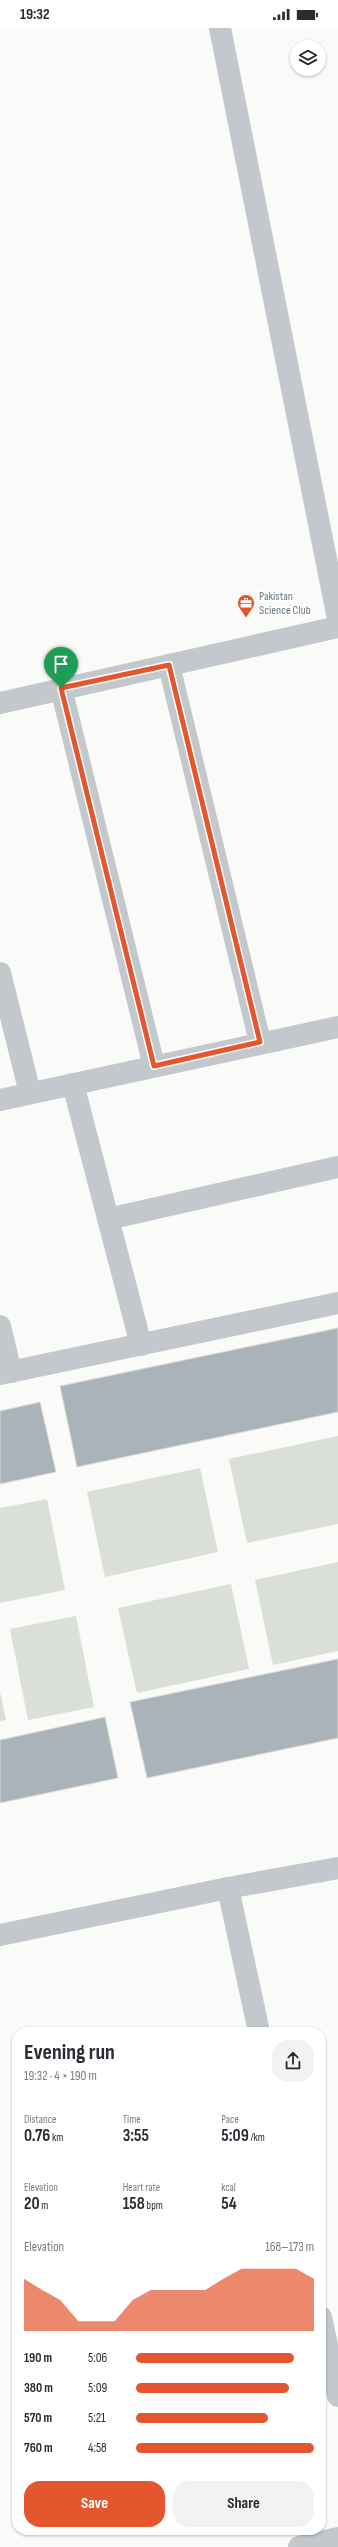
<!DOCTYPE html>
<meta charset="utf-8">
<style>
body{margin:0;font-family:"Sofia Sans Condensed",sans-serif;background:#f2f2f3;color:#2b2b33;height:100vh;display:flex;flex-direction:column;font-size:15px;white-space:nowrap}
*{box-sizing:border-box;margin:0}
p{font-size:13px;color:#7c7c81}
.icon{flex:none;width:22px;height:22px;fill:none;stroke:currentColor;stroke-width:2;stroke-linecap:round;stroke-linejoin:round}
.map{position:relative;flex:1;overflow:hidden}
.drawer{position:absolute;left:12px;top:1999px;width:314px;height:508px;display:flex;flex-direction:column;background:#fff;border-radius:16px;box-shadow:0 1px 3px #0004}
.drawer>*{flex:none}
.controls{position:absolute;left:290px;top:12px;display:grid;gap:8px}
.controls a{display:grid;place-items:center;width:36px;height:36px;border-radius:50%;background:#fff;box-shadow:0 1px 3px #0004;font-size:20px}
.pin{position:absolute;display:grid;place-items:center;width:34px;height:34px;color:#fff;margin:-41px -17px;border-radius:50% 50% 50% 0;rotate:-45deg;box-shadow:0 0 4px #0007}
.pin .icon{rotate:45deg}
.round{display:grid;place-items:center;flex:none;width:42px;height:42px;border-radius:16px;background:#f2f2f3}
.head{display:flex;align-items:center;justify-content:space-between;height:68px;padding:0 12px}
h1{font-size:22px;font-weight:700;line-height:30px}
.metrics{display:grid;grid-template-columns:repeat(3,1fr);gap:6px;height:68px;padding:4px 12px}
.metrics div{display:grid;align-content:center}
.metrics b{font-size:17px;font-weight:700}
.metrics small{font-size:11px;font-weight:400}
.metrics p{font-size:11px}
.chart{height:112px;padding:8px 12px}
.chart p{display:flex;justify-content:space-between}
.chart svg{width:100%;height:72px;margin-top:4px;fill:#e4572e;opacity:.7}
.primary-button{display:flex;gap:8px;margin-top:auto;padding:8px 12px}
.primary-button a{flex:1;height:46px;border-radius:16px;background:#e4572e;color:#fff;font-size:16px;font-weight:700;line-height:46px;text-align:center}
.primary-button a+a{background:#f2f2f3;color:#2b2b33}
ul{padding:0 12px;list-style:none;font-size:13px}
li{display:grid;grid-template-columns:64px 48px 1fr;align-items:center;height:30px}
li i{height:10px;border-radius:5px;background:#e4572e}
.status{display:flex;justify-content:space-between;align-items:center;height:28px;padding:0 20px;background:#fff;direction:ltr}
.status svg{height:11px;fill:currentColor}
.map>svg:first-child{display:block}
.green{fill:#dadfd7}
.building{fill:#aab3b9;stroke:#dcdcda}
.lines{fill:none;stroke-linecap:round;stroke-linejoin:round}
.minor{stroke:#c3c8cc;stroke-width:22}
.tertiary{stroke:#c3c8cc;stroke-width:22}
.route-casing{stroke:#fff;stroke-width:8}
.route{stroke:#e4572e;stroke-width:5}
.labels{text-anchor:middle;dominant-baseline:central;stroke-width:4;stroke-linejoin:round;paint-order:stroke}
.poi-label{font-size:12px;fill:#657683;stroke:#fff;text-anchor:start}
</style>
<div class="status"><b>19:32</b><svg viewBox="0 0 49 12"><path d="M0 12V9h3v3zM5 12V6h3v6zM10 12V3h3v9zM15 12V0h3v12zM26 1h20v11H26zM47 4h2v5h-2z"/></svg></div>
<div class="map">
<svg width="338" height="2519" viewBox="0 0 338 2519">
<rect width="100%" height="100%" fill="#fafaf8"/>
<g class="green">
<polygon points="338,1408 338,1496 247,1515 229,1431"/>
<polygon points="200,1440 218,1524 105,1549 87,1464"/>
<polygon points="47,1471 65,1562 0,1575 0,1480"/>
<polygon points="338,1534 338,1623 273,1637 255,1552"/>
<polygon points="231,1556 249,1641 137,1665 118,1580"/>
<polygon points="76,1588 94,1679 28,1692 10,1601"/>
<polygon points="0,1664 6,1692 0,1693"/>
</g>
<g class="building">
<polygon points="338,1300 338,1384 77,1439 60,1358"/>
<polygon points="40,1374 56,1444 0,1456 0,1383"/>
<polygon points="338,1631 338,1710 147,1750 130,1674"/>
<polygon points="105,1689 118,1750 0,1775 0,1712"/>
</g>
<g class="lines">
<g class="minor">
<polyline points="220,0 338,591"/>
<polyline points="169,637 260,1014"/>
<polyline points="61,660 154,1038"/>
<polyline points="0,675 338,599"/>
<polyline points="0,945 30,1065"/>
<polyline points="73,1056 141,1317"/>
<polyline points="0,1072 338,999"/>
<polyline points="108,1191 338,1139"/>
<polyline points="0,1298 11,1344"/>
<polyline points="0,1346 338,1275"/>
<polyline points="228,1860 259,2004"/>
<polyline points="321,2289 338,2368"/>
<polyline points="299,2519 338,2510"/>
</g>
<polyline class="tertiary" points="0,1907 228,1860 338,1840"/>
</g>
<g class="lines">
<defs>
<polygon id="route" points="169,637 260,1014 154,1038 61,660"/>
</defs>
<use href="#route" class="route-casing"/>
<use href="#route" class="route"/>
</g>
<defs>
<symbol id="office-pin" viewBox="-11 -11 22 30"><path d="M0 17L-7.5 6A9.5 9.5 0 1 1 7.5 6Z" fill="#e4572e" stroke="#fff"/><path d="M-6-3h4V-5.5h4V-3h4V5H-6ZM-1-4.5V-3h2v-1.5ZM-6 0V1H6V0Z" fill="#fff"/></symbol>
</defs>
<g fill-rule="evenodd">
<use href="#office-pin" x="236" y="565" width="20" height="27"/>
</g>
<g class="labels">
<g class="poi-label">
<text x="259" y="568">Pakistan<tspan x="259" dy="14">Science Club</tspan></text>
</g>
</g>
</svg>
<div class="controls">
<a><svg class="icon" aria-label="layers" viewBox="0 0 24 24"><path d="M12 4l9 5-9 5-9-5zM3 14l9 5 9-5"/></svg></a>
</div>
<div class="pin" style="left:61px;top:660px;background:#1e9e55"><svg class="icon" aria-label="arrive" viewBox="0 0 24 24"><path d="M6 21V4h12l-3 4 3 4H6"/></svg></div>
<section class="drawer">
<div class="head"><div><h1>Evening run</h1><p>19:32 · 4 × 190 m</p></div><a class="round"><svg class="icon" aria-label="share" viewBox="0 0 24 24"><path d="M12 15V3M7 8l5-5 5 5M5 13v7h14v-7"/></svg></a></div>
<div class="metrics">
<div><p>Distance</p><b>0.76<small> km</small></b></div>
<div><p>Time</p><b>3:55</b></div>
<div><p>Pace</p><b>5:09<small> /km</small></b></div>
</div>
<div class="metrics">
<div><p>Elevation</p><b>20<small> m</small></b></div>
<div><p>Heart rate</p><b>158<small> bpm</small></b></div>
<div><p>kcal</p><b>54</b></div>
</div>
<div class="chart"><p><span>Elevation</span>168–173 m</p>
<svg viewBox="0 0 160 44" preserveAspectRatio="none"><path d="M0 44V12L10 19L20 25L30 38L40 38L50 38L60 25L70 19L80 19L90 19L100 19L110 12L120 6L130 6L140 6L150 6L160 12V44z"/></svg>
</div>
<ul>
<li><b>190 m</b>5:06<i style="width:89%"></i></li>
<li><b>380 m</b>5:09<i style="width:86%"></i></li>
<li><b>570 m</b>5:21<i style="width:74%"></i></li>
<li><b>760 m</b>4:58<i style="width:100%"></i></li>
</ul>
<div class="primary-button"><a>Save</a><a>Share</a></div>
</section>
</div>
